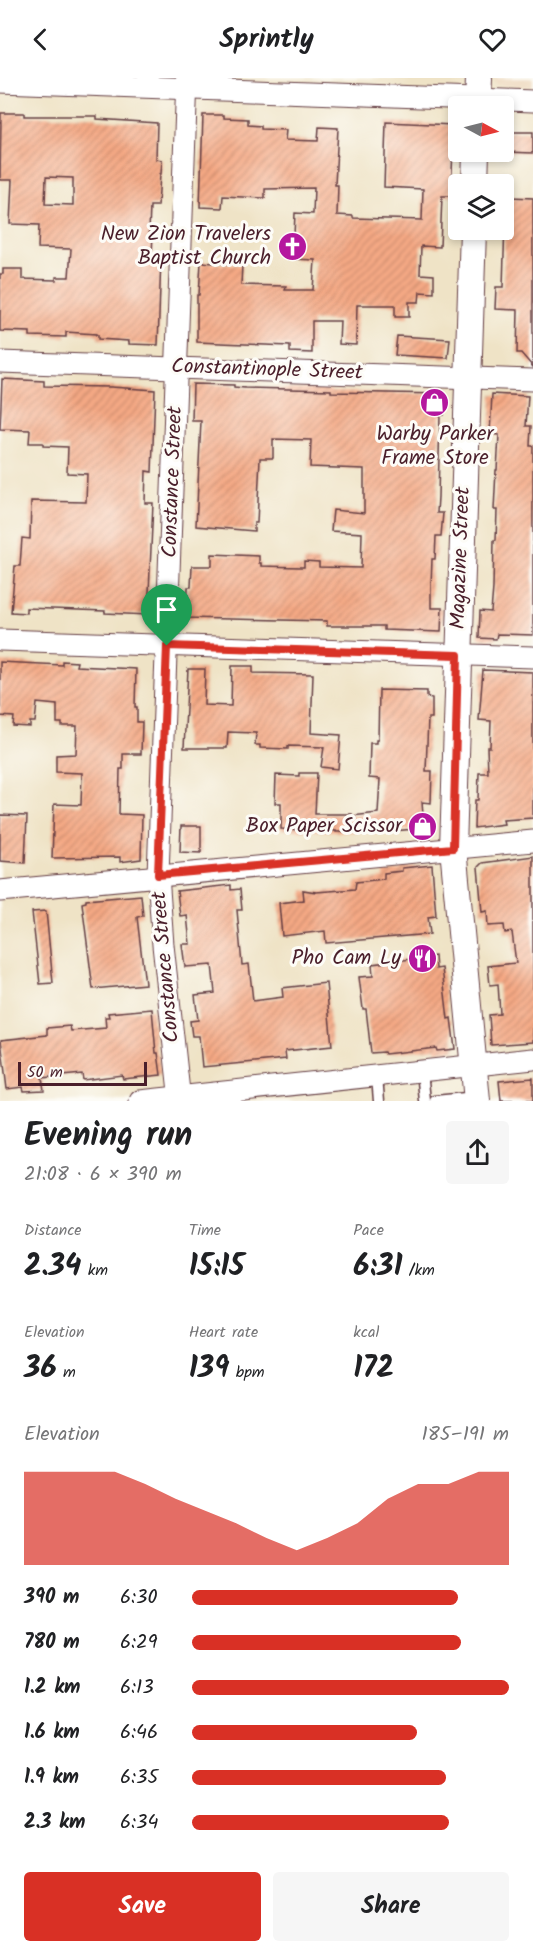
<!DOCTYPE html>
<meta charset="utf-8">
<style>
body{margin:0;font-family:Kalam,sans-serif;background:#f6f6f6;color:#202124;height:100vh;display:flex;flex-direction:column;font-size:22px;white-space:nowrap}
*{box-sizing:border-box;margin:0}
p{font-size:20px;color:#757577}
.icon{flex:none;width:33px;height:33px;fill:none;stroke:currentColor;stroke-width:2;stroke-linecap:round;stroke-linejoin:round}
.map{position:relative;height:1023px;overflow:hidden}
.panel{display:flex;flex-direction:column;background:#fff;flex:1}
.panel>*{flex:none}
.needle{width:39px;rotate:97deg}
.fabs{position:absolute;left:448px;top:18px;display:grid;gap:12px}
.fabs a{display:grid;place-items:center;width:66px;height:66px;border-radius:6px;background:#fff;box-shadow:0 3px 9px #0003;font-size:30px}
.scale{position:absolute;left:18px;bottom:15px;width:129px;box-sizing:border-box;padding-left:6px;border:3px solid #4a1f2b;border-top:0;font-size:16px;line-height:21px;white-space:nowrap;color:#4a1f2b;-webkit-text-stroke:4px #fdfcf7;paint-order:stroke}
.pin{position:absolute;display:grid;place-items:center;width:51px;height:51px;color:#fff;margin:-62px -26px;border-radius:50% 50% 50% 0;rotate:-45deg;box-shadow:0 0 6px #0007}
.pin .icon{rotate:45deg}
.round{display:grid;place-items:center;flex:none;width:63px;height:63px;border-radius:6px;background:#f6f6f6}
.overview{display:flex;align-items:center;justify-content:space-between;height:102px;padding:0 24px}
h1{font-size:33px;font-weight:800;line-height:45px}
.stats{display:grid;grid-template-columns:repeat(3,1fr);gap:9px;height:102px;padding:6px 24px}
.stats div{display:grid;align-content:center}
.stats b{font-size:30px;font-weight:800}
.stats small{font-size:16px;font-weight:400}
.stats p{font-size:16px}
.chart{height:168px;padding:12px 24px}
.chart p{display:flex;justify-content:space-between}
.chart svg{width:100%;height:108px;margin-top:6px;fill:#d93025;opacity:.7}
.button{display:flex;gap:12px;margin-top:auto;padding:12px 24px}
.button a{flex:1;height:69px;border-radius:6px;background:#d93025;color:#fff;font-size:24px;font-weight:800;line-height:69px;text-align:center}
.button a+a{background:#f6f6f6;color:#202124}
ul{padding:0 24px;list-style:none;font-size:20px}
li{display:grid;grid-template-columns:96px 72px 1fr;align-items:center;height:45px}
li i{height:15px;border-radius:8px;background:#d93025}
header{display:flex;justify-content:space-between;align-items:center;height:78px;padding:0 24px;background:#fff;font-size:27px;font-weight:800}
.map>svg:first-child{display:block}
.built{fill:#edd7bb}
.building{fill:url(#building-hatch);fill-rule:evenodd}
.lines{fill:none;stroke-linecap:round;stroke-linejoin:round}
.service-casing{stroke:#633c42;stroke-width:13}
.minor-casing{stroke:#633c42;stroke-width:23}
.tertiary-casing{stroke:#633c42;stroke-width:28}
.service{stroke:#fff;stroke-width:10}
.minor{stroke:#fff;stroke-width:21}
.tertiary{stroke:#fff;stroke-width:26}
.route-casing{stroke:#fff;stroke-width:12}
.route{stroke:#d93025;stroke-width:8}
.labels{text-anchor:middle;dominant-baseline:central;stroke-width:6;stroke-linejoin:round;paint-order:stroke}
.poi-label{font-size:21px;fill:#4a1f2b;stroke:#fdfcf7;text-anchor:end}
.street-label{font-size:21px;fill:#4a1f2b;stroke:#fdfcf7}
</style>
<header><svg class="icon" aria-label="back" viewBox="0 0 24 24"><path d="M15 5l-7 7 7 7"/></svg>Sprintly<svg class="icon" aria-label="heart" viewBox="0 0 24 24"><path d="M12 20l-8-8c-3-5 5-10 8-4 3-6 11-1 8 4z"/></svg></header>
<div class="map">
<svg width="533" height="1023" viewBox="0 0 533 1023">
<defs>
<pattern id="building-hatch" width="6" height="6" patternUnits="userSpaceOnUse" patternTransform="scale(1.5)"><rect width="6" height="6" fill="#f5a984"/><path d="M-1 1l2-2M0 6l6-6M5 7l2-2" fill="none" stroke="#c8896c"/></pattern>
</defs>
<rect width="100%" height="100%" fill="#fdfcf7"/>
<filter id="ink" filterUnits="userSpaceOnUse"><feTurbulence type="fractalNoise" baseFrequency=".0167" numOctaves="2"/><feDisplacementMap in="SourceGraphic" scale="12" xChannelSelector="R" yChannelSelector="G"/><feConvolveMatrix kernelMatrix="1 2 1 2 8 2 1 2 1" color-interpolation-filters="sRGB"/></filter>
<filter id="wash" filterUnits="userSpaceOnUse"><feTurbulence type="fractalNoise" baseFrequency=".008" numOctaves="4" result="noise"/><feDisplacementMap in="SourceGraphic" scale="24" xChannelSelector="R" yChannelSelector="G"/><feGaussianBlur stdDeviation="1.35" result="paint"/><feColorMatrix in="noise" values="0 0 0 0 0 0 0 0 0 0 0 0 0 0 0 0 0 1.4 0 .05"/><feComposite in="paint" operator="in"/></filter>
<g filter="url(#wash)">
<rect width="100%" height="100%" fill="#efe3c6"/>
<polygon class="built" points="494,0 533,0 533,9 496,7"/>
<g id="blocks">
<g class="building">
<path d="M 1,35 L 24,35 L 24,38 L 97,38 L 97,41 L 157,45 L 156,81 L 162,82 L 161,96 L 160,96 L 158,128 L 150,128 L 149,154 L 153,154 L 152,178 L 161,179 L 158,267 L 129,266 L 129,263 L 98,261 L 98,257 L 96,257 L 96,256 L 66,254 L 66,259 L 30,258 L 30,254 L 0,253 L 0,196 L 3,196 L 3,191 L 22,191 L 22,201 L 56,202 L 56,199 L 69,199 L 71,171 L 38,170 L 39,147 L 10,146 L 12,102 L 0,102 ZM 46,99 L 73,100 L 73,127 L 45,126 Z"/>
<polygon points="203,37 224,37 224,40 248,41 248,47 261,48 261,51 286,52 285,62 318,63 319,49 338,50 335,107 338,107 337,137 353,138 353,140 422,142 423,111 384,109 386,44 454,47 451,118 442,118 440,169 421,168 420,196 434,197 434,215 420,214 419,224 409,224 409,239 395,239 395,227 357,227 356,267 339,266 340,243 312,243 312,275 290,274 290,268 197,264 197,217 199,217 201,184 242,187 241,207 286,208 285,212 313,212 315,182 293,181 295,135 313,136 314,110 265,111 265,120 223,118 222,130 200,129"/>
<polygon points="507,54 533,54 533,75 506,74 506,72 504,72 504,55 507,55"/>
<polygon points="510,119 533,120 533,289 521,275 517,275 518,232 495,231 496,209 503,209 505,143 510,143"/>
<polygon points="397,258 450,261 448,280 395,277"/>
<polygon points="2,301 44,303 44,308 111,309 155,312 152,394 146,393 145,425 153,425 148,537 105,535 105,533 26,530 26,535 11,534 15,488 20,488 22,460 30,461 31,423 86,424 87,396 67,395 68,369 43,368 43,365 29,365 30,352 0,351"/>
<polygon points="193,306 234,307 234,309 245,310 331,312 331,314 444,316 444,337 440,337 438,419 437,435 443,435 441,458 436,458 435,481 432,481 431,507 431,530 442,530 441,554 384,552 384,548 327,548 327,543 187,540 188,509 191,509 192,488 212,488 212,476 259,478 259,485 261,485 261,488 300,489 304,489 304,483 319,484 319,489 361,490 362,455 331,453 333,432 364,435 364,391 310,389 311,362 273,361 273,380 260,380 257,445 254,445 254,453 196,448 201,343 192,343"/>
<polygon points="492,316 528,318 526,348 531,348 530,368 533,368 533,557 497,556 496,561 479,560 480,533 491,534 493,510 494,462 496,462 497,432 494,432 496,392 497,392 499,357 490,356"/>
<polygon points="62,583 77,584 76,588 136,591 135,629 137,629 137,644 142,644 141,676 123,676 123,691 120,691 119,736 142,737 141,781 120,784 120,779 52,780 54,726 81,727 82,695 56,694 56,677 76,676 77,648 62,648 62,645 57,645 57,627 37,625 35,644 30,644 30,649 13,648 14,639 0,638 0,584 62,587"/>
<polygon points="232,588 253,588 253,595 313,596 311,655 341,657 338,691 321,689 324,669 288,668 288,671 260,670 260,667 255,667 256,655 228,654 227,670 184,670 188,591 205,591 204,627 231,628"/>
<polygon points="483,592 533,594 533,740 503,742 504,746 474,750 475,722 478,722 479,695 488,695 487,669 490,669 491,643 479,642"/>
<polygon points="379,612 427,613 427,619 432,620 432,640 428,640 426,693 432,693 431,725 422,724 424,750 374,755 374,753 336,754 336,753 281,751 281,725 275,725 276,697 299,698 299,695 317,695 315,736 352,736 352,738 378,735 380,701 369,700 370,665 376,665 376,662 378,662"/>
<polygon points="0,737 27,738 25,785 0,783"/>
<polygon points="181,748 201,748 201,775 180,774"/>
<polygon points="533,778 533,964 491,967 489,937 500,936 498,906 490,907 488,888 516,885 512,854 505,855 504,847 488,848 487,833 482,834 478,789 482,785"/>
<polygon points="432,787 436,838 428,839 430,856 326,865 325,853 282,858 279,825 304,822 303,812 316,814 355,811 356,804 384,801 384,795 402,793 402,790"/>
<polygon points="231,807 231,812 240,811 242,832 237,832 242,887 249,886 253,923 283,919 282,910 326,905 332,968 285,973 286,981 202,989 199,958 192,958 190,943 198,942 195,917 215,915 212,887 185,889 182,866 190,866 187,837 180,838 177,813"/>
<polygon points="141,817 143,838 137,839 145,906 93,911 82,825 86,824 86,822"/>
<polygon points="46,833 53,905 40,906 32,834"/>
<polygon points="435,878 436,891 442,890 448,941 451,940 455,971 437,973 436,970 385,976 384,974 371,975 366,931 363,931 359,899 373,898 372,886"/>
<polygon points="152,931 156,975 158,975 161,997 123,1001 122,997 83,1002 82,996 42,1000 44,1012 24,1013 23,1009 7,1011 1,962 47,957 47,950 70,948 71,953 106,950 105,939 109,939 108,935"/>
<polygon points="533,1000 533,1023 501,1023 499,1003"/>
</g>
</g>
</g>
<g filter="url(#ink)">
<use href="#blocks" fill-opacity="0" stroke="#633c42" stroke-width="1.5"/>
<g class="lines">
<defs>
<g id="service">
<polyline points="422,993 425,1023"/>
<polyline points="377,998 379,1023"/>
<polyline points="435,1023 476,1019"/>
</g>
<g id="minor">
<polyline points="0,4 533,23"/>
<polyline points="0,284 533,302"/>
<polyline points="0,562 533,579"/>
<polyline points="0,813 533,763"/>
<polyline points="140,1023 533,981"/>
<polyline points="180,1023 163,867 158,797 187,0"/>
</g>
<g id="tertiary">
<polyline points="478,28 479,0"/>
<polyline points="475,106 476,74"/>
<polyline points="473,152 453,770 477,1023"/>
</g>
</defs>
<use href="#service" class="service-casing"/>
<use href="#minor" class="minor-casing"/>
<use href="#tertiary" class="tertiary-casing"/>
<use href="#service" class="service"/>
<use href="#minor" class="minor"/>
<use href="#tertiary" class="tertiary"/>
</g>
</g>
<g class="lines" filter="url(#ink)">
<defs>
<polygon id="route" points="167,568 458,577 453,770 158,797"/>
</defs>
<use href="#route" class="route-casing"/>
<use href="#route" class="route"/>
</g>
<defs>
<symbol id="church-disc" viewBox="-11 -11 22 22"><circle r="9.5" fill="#b5179e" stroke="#fdfcf7"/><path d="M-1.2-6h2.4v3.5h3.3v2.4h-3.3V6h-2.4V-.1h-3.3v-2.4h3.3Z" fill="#fff"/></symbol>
<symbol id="shop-disc" viewBox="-11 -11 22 22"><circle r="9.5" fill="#b5179e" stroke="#fdfcf7"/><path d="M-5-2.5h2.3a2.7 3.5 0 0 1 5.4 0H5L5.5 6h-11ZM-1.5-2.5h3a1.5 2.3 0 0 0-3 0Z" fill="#fff"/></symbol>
<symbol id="restaurant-disc" viewBox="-11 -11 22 22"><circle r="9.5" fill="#b5179e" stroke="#fdfcf7"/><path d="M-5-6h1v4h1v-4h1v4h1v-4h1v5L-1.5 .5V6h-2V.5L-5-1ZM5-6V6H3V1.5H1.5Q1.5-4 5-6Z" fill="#fff"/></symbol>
</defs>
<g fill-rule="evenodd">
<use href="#church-disc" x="276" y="152" width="33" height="33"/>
<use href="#shop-disc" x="418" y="308" width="33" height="33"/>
<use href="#shop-disc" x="406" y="732" width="33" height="33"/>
<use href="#restaurant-disc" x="406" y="864" width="33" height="33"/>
</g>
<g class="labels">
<g class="poi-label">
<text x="271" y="156">New Zion Travelers<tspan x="271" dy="24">Baptist Church</tspan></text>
<text x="435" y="356" text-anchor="middle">Warby Parker<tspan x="435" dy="24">Frame Store</tspan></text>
<text x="402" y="748">Box Paper Scissor</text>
<text x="401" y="880">Pho Cam Ly</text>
</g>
<g class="street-label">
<text transform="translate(267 292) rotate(2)">Constantinople Street</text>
<text transform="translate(173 404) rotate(-88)">Constance Street</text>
<text transform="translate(461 480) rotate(-88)">Magazine Street</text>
<text transform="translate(166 889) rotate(-95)">Constance Street</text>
</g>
</g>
</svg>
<div class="fabs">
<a><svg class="needle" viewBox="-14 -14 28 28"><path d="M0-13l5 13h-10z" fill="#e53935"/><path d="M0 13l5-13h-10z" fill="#757577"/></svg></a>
<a><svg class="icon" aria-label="layers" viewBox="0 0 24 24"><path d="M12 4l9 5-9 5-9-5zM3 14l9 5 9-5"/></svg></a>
</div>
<div class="scale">50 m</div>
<div class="pin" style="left:167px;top:568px;background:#1e9e55"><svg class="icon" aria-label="arrive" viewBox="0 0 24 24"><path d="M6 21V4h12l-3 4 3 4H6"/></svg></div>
</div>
<section class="panel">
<div class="overview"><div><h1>Evening run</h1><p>21:08 · 6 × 390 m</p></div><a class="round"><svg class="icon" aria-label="share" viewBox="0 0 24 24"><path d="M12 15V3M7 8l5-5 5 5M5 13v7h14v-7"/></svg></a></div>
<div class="stats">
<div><p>Distance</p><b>2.34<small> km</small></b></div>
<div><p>Time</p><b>15:15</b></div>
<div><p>Pace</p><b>6:31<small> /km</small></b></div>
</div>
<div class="stats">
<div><p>Elevation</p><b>36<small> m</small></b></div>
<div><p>Heart rate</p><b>139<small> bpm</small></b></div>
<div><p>kcal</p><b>172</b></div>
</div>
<div class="chart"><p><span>Elevation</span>185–191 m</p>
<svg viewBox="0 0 160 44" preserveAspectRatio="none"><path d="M0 44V6L10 6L20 6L30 6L40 11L50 17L60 22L70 27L80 33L90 38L100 33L110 27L120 17L130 11L140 11L150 6L160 6V44z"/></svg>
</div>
<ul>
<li><b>390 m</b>6:30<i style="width:84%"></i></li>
<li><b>780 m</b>6:29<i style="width:85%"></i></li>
<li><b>1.2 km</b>6:13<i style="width:100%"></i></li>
<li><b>1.6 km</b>6:46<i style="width:71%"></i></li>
<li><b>1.9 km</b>6:35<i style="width:80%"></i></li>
<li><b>2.3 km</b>6:34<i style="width:81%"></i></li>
</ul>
<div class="button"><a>Save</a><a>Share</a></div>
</section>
